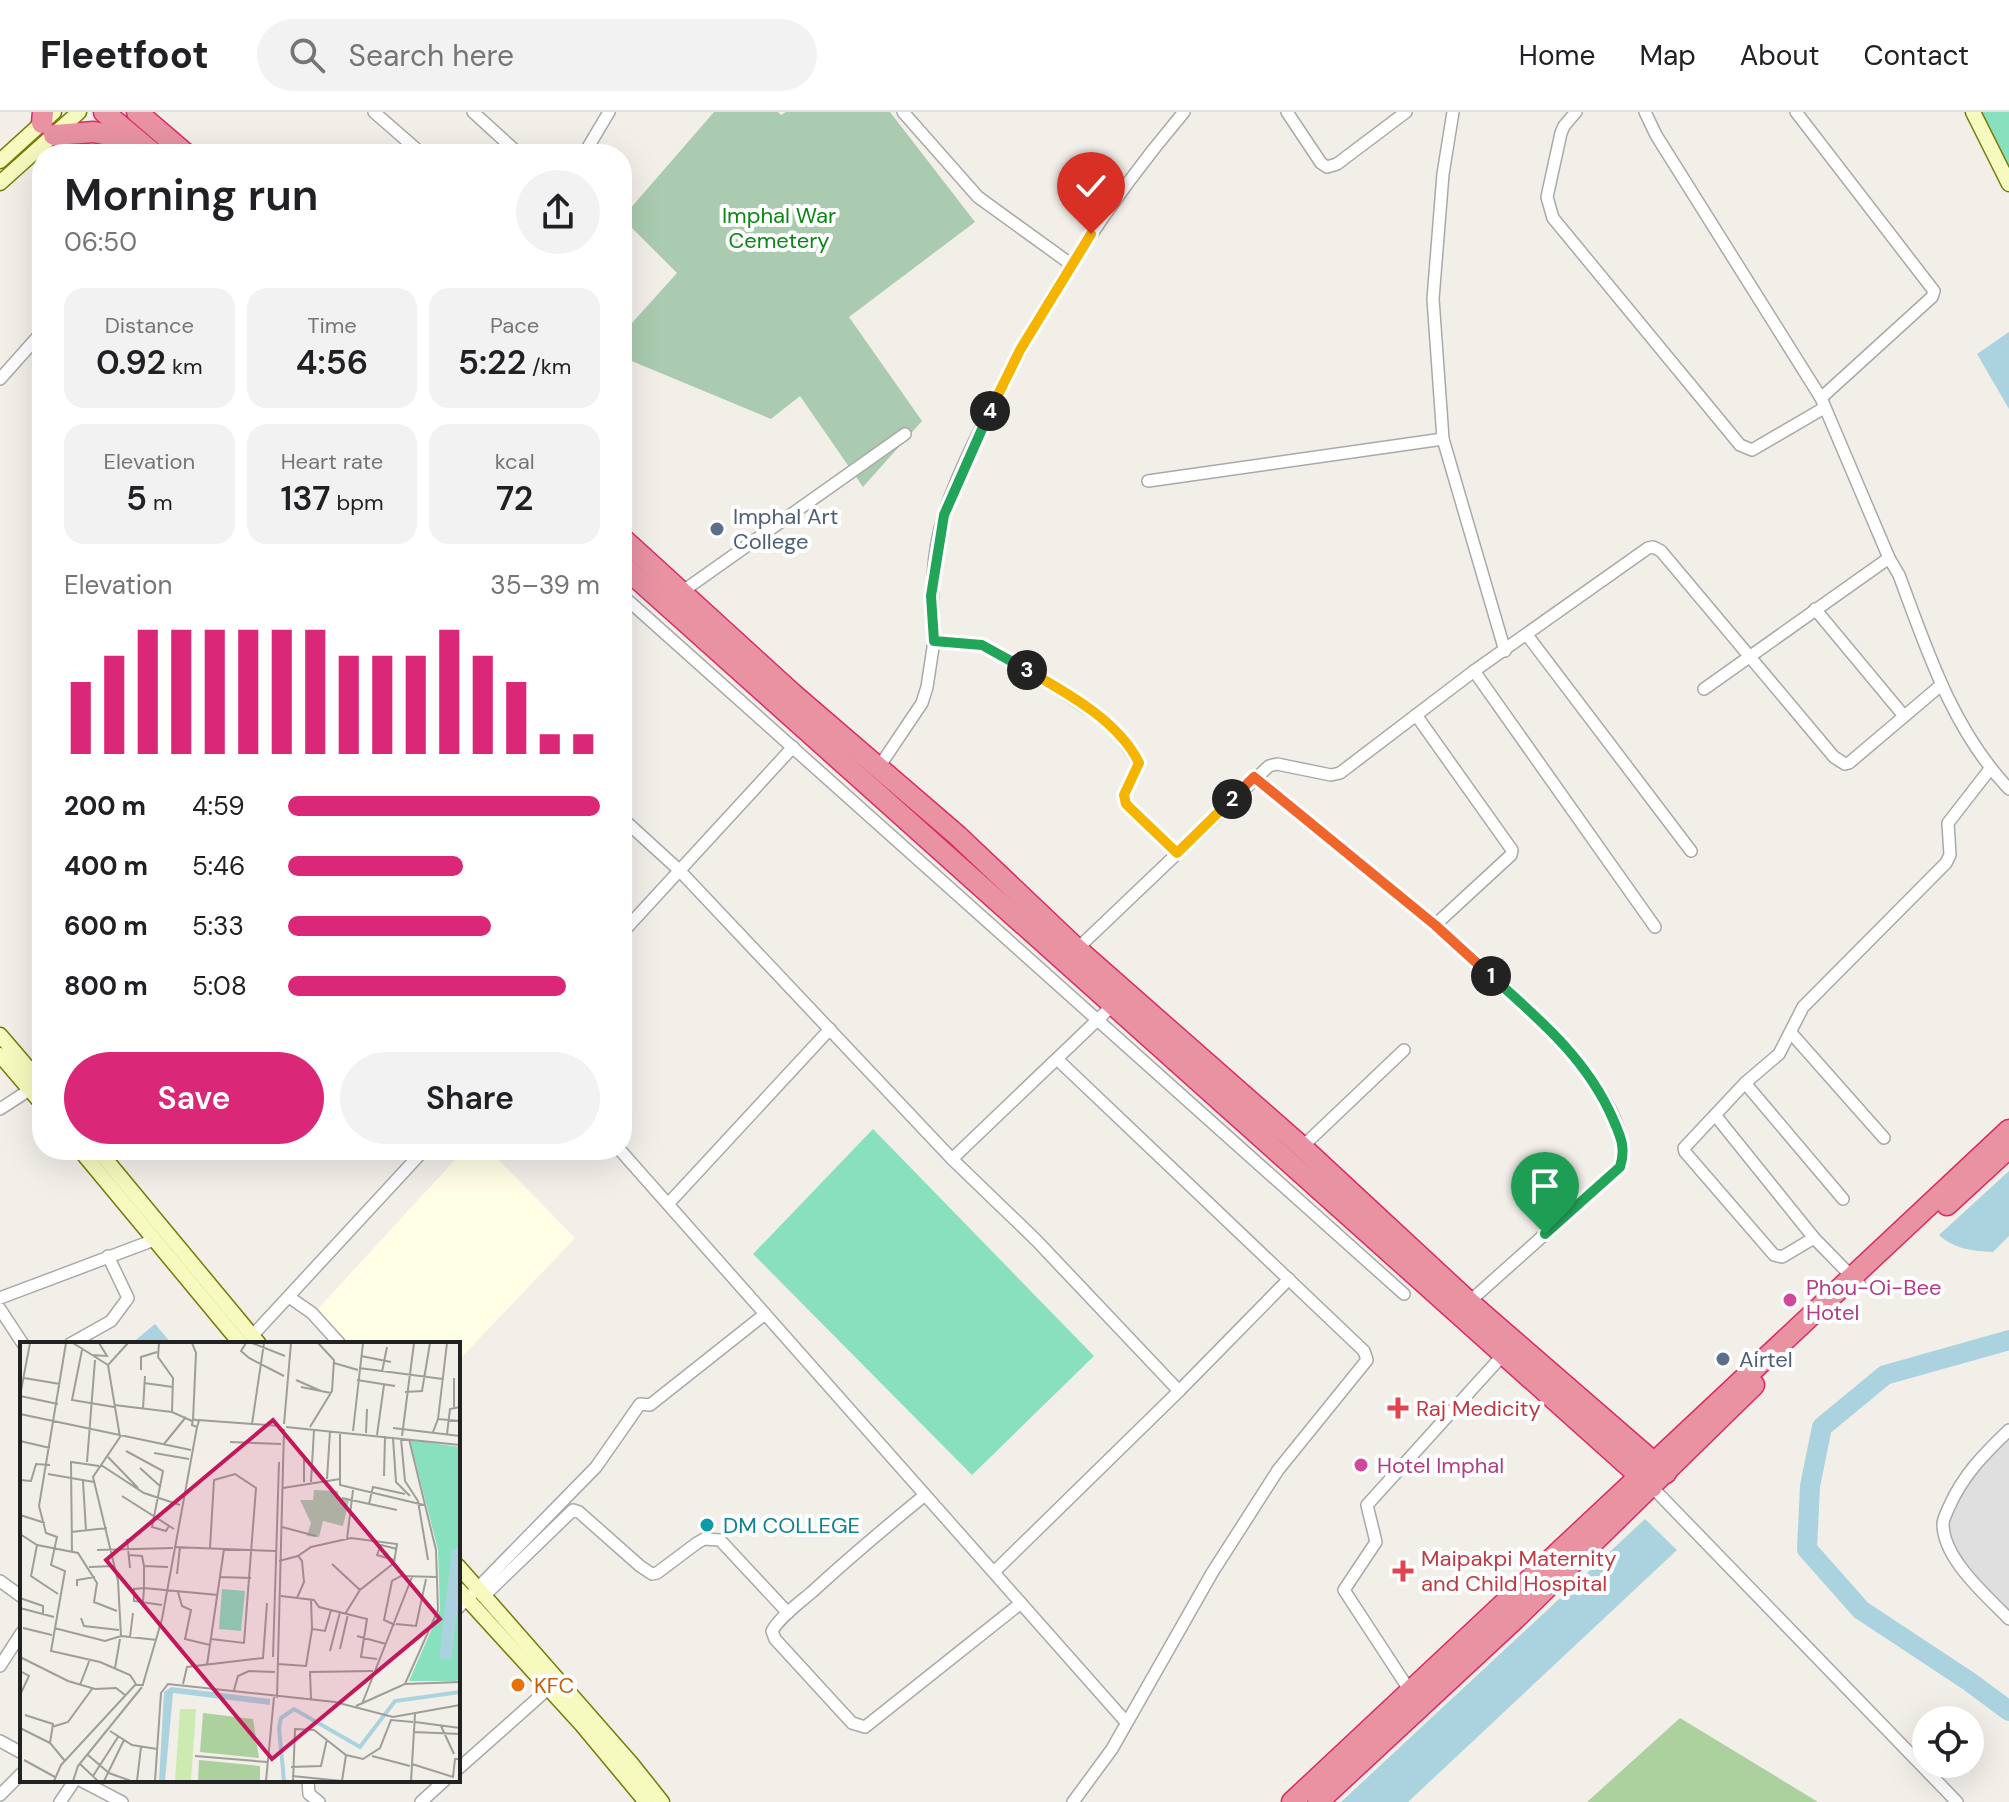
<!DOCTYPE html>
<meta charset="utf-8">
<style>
body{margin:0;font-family:"DM Sans",sans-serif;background:#f2f2f2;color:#202124;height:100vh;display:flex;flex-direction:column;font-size:30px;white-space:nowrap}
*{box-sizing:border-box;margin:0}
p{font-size:26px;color:#757577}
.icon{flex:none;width:44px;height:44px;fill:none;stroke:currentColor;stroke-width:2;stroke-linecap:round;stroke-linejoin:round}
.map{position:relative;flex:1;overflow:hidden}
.panel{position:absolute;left:32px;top:32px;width:600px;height:1016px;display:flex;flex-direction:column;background:#fff;border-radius:32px;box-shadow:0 8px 32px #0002}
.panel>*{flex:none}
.tools{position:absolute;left:1912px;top:1594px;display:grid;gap:16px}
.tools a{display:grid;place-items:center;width:72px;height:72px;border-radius:50%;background:#fff;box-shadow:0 8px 32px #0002;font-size:40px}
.pin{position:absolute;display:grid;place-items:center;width:68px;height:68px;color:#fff;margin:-82px -34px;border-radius:50% 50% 50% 0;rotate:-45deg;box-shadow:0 0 8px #0007}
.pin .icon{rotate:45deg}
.km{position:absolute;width:40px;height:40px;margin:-20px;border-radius:50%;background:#222;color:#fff;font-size:22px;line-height:40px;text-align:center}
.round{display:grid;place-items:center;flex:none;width:84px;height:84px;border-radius:42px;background:#f2f2f2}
.head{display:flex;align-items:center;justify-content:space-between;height:136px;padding:0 32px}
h1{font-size:44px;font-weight:600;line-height:60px}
.figures{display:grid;grid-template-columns:repeat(3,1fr);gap:12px;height:136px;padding:8px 32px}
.figures div{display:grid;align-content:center;border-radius:20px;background:#f2f2f2;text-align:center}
.figures b{font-size:34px;font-weight:600}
.figures small{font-size:22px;font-weight:400}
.figures p{font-size:22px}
.chart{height:224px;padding:16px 32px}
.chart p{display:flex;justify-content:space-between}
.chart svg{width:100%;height:144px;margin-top:8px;stroke:#db2777;stroke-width:6}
.primary-button{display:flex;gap:16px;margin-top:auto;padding:16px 32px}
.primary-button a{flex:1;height:92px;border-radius:48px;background:#db2777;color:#fff;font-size:32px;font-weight:600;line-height:92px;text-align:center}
.primary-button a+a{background:#f2f2f2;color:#202124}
ul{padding:0 32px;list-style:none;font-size:26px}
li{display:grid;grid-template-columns:128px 96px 1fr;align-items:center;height:60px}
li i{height:20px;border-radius:10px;background:#db2777}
header{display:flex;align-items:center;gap:48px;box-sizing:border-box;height:112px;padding:0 40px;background:#fff;border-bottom:2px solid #e0e0e0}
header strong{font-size:38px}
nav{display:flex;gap:44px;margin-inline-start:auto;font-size:28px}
.search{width:560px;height:72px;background:#f2f2f2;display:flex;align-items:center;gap:20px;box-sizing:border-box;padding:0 28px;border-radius:44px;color:#757577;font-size:30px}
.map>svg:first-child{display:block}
.residential{fill:#e0dfdf}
.education{fill:#ffffe5}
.forest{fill:#add19e}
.cemetery{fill:#aacbaf}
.pitch{fill:#88e0be}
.water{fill:#aad3df}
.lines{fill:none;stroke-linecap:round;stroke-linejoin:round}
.river{stroke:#aad3df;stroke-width:20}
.street-casing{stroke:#a9a9a9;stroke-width:14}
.secondary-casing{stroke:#707d05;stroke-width:17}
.highway-casing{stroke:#dc2a67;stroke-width:23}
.street{stroke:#fff;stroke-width:11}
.secondary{stroke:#f7fabf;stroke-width:14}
.highway{stroke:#e892a2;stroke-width:20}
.split-1-casing{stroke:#fff;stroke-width:16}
.split-2-casing{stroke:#fff;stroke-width:16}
.split-3-casing{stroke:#fff;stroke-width:16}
.split-4-casing{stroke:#fff;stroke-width:16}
.split-5-casing{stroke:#fff;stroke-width:16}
.split-1{stroke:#22a559;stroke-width:10}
.split-2{stroke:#f0652b;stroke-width:10}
.split-3{stroke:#f5b400;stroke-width:10}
.split-4{stroke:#22a559;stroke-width:10}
.split-5{stroke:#f5b400;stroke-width:10}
.service-dot{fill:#5c6f8a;stroke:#fff;stroke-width:3}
.hotel-dot{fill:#d1479c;stroke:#fff;stroke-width:3}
.health-dot{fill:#e0444e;stroke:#fff;stroke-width:3}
.culture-dot{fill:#0f9aa8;stroke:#fff;stroke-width:3}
.food-dot{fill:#e8710a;stroke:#fff;stroke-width:3}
.labels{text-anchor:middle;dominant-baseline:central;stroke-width:8;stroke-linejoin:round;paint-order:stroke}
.park-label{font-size:22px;fill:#0c8416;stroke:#fff}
.service-label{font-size:22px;fill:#4e5e75;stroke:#fff;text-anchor:start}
.hotel-label{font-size:22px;fill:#b23c85;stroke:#fff;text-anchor:start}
.health-label{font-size:22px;fill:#be3a42;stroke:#fff;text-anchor:start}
.culture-label{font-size:22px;fill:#0d838f;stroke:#fff;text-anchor:start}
.food-label{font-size:22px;fill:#c56008;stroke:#fff;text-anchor:start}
.inset-river{fill:none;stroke:#aad3df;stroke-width:4}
.inset-road{fill:none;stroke:#9f9d99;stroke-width:2}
.view{fill:#c2185b;fill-opacity:0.15;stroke:#c2185b;stroke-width:4}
.inset-edge{fill:none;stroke:#222;stroke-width:4}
</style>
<header>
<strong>Fleetfoot</strong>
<div class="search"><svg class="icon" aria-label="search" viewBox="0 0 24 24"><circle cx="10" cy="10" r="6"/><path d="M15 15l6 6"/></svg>Search here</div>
<nav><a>Home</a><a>Map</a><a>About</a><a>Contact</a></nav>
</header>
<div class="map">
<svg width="2009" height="1690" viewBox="0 0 2009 1690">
<rect width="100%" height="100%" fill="#f2efe9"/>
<polygon class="residential" points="2009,1314 2009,1504 1958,1461 1936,1408 1967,1351"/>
<polygon class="education" points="464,1038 489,1038 575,1126 458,1249 458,1232 349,1232 316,1199"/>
<polygon class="forest" points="1680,1606 1818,1690 1587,1690"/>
<polygon class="cemetery" points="714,0 778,0 781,3 786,0 890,0 975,110 849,205 922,309 863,375 800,284 771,307 622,245 622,222 677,161 622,106"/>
<g class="pitch">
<polygon points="1982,0 2009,0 2009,54"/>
<polygon points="873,1017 1094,1244 972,1363 753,1142"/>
</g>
<g class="water">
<polygon points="2009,220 2009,297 1977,242"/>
<path d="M 2009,1059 L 2009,1124 L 1993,1140 C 1973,1139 1954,1137 1939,1123 Z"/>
<polygon points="155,1212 172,1232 131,1232"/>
<polygon points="1645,1407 1677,1438 1408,1690 1341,1690"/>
</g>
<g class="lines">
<polyline class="river" points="2009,1228 1885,1263 1822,1315 1810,1374 1807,1437 1861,1498 1970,1570 2009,1599"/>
<defs>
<g id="street">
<polyline points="374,0 422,42"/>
<polyline points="473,0 519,42"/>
<polyline points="903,0 978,85 1072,153"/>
<polyline points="1287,0 1321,51 1327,55 1337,52 1406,0"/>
<polyline points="1453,0 1443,62 1433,187 1443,327 1505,539"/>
<polyline points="1576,0 1564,14 1561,21 1547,85 1553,106 1740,333 1752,338 1824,296"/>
<path d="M 1645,0 L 1656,23 L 1821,286 L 1889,446 L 1899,463 C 1927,538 1952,617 2009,677"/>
<polyline points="1796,0 1934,179 1932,185 1821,286"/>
<polyline points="584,42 609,0"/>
<polyline points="0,267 42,220"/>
<polyline points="1148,369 1443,327"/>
<polyline points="683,479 905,322"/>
<polyline points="622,483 1404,1182"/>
<polyline points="1815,497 1904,604"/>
<polyline points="1527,523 1691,739"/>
<path d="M 934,529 C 931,487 931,443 944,402 C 956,366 974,330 991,296 C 1043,190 1108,90 1184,0"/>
<polyline points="1474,559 1655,815"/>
<polyline points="1704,577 1889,446"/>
<polyline points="877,658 922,591 927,575 934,529 982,533 1043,567 1100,605 1118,621 1139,651 1124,683 1126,692 1177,741"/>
<polyline points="1254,665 1435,813 1511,743 1512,738 1416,603"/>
<polyline points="622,706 679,758 952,1047 1036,1128 1179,1279 994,1460"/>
<path d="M 1435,813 C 1483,857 1644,983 1620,1055 L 1469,1190"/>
<polyline points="622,821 793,635"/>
<polyline points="1077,837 1269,654 1277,652 1331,663 1340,661 1474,559 1648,436 1653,435 1661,439 1834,645 1845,652 1849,651 1940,574"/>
<polyline points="1792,922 1884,1026"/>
<polyline points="1057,947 1364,1239 1367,1248 1278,1358 1212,1461 1112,1637 1073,1690"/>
<polyline points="1745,971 1843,1087"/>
<polyline points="0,997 34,975"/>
<polyline points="1715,1003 1814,1126"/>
<polyline points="1302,1035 1404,938"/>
<polyline points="620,1038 1126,1610"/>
<polyline points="952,1047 1112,894"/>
<polyline points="668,1092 830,917"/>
<polyline points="1860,1173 1814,1126 1782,1145 1774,1143 1685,1040 1684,1036 1745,971 1779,942 1803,895 1946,751 1950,743 1948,711 1990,657"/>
<polyline points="289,1185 312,1201 340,1232"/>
<polyline points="0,1186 154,1128"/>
<polyline points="0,1197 23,1232"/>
<polyline points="252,1224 424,1038"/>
<polyline points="70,1232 111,1209 128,1186 108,1144"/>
<polyline points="1179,1279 1289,1167"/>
<path d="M 2009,1318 C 1984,1342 1963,1363 1949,1395 C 1947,1400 1943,1407 1943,1412 C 1943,1447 1987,1484 2009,1507"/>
<polyline points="1652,1375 1957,1690"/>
<path d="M 925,1383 C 887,1414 849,1446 812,1480 C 799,1491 781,1504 772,1519 L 775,1527 L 852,1611 L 865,1615 L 1021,1491"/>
<polyline points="0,1469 22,1485"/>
<polyline points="484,1484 573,1398 579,1400 640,1454 652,1462 657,1461 697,1431 704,1427 720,1428 788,1501"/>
<polyline points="458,1496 596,1355 640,1292 650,1293 765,1202"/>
<polyline points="0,1554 22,1520"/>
<polyline points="1410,1579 1344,1478 1376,1430 1367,1393 1502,1244"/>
<polyline points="0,1629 22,1641"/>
<polyline points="458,1657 548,1577"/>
<polyline points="80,1668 122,1690"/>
<polyline points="308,1668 309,1682 319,1690"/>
<polyline points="0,1683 22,1661"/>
<polyline points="60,1690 75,1668"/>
<polyline points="421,1690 445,1668"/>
</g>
<g id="secondary">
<polyline points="1973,0 2009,72"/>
<polyline points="0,49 54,0"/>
<polyline points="0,71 79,0"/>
<polyline points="0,923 42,972"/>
<polyline points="0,943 42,992"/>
<polyline points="80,1038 241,1232"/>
<polyline points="98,1038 259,1232"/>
<polyline points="458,1454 631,1651 662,1690"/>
<polyline points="458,1477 582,1613 646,1690"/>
</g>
<g id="highway">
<polyline points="104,0 154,42"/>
<polyline points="137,0 186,42"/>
<polyline points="42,11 43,0"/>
<polyline points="54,23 94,20 138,29"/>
<polyline points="622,426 793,582 958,724 1077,837 1302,1035 1469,1190 1666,1361"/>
<polyline points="622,453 1652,1375"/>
<polyline points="1947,1093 2009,1036"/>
<polyline points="1292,1690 2009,1018"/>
<polyline points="1318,1690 1515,1507 1754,1273"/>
</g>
</defs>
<use href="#street" class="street-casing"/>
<use href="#secondary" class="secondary-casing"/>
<use href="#highway" class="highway-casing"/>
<use href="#street" class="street"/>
<use href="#secondary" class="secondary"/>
<use href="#highway" class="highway"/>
</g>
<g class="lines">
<defs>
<path id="split-1" d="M 1491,864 C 1539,907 1587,947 1613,1007 C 1621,1025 1626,1036 1620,1055 L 1545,1122"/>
<polyline id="split-2" points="1232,687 1254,665 1435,813 1491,864"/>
<path id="split-3" d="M 1027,558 C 1067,581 1119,609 1139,651 L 1124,683 L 1126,692 L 1177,741 L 1232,687"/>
<polyline id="split-4" points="990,299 944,403 931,484 934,529 982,533 1027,558"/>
<polyline id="split-5" points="990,299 1020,238 1091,122"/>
</defs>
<use href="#split-1" class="split-1-casing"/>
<use href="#split-2" class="split-2-casing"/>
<use href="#split-3" class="split-3-casing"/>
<use href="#split-4" class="split-4-casing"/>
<use href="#split-5" class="split-5-casing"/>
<use href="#split-1" class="split-1"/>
<use href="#split-2" class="split-2"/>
<use href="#split-3" class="split-3"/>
<use href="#split-4" class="split-4"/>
<use href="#split-5" class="split-5"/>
</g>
<g class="service-dot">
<circle cx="717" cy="417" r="8"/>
<circle cx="1723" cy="1247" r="8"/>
</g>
<g class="hotel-dot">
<circle cx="1790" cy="1188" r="8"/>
<circle cx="1361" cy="1353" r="8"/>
</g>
<g class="health-dot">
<path d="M1394 1284h8v8h8v8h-8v8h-8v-8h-8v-8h8z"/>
<path d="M1399 1447h8v8h8v8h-8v8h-8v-8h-8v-8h8z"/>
</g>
<circle class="culture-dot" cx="707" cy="1413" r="8"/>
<circle class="food-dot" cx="518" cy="1573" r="8"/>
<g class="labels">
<g class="park-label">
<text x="779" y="103">Imphal War<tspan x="779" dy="25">Cemetery</tspan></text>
</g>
<g class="service-label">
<text x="733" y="404">Imphal Art<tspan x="733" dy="25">College</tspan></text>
<text x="1739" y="1247">Airtel</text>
</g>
<g class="hotel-label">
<text x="1806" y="1175">Phou-Oi-Bee<tspan x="1806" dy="25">Hotel</tspan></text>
<text x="1377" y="1353">Hotel Imphal</text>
</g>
<g class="health-label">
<text x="1416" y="1296">Raj Medicity</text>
<text x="1421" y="1446">Maipakpi Maternity<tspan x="1421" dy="25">and Child Hospital</tspan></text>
</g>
<g class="culture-label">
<text x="723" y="1413">DM COLLEGE</text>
</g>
<g class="food-label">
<text x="534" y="1573">KFC</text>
</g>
</g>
<g transform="translate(20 1230)">
<rect width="440" height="440" fill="#f2efe9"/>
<path d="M 160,367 L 176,367 L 171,439 L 155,439 Z" fill="#cdebb0"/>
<path d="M 183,371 L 233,377 L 239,416 L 180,410 ZM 179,418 L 240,424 L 240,439 L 178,439 Z" fill="#add19e"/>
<path d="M 294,148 L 318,149 L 318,156 L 329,158 L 323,184 L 303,179 L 299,195 L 287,194 L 291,181 L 280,158 L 293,158 Z" fill="#aacbaf"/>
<path d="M 390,98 L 440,105 L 440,337 L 436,339 L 389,339 L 420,268 L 418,208 ZM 202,247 L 225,249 L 221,289 L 199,287 Z" fill="#88e0be"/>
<path d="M 432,207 L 440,207 L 440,248 L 431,318 L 419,316 ZM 151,345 L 250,357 L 250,363 L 153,351 L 145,439 L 139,439 L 144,350 Z" fill="#aad3df"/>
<path class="inset-river" d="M 264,439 L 259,386 L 261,376 L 274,367 L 340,405 L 375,359 L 440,350"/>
<path class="inset-road" d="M 46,1 L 19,164 L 26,191 L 37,195 L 31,223 L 45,229 L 31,309 L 80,320 L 110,333 L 116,342M 53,1 L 88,23M 139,1 L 138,15 L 153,36 L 152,70M 172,1 L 176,11 L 173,78M 226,1 L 221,9 L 229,16 L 264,34M 232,1 L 265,14M 62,8 L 52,58 L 94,65M 71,13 L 87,14 L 79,1M 341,14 L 371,20M 314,21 L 338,28M 339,26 L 423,37M 121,28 L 121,15 L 137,10M 362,30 L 367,5M 4,36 L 40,42M 276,38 L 301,49M 337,38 L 375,44M 124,41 L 153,45M 281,45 L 311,51M 385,50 L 402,49 L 410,1M 0,54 L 10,1M 0,54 L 38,62M 94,63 L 152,70 L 172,79M 434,65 L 434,36M 123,67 L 125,34M 0,72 L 171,108M 173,77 L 179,79 L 177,85 L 172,83 ZM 418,77 L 427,1M 178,78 L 260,84M 232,82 L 244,1M 264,82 L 271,1M 266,85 L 440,103M 290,85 L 312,49 L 314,18 L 298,1M 373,86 L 440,94M 333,89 L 343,1M 320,90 L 320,143 L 404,163M 413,90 L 418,77 L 440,79M 346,91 L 347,67M 427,92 L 430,67 L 440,65M 357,93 L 364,43M 382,94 L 394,1M 373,96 L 376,140 L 390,154M 381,97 L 385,139 L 398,159 L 408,218M 0,99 L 30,106M 210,100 L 261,102M 144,102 L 166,75M 106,109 L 143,129 L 132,185 L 146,189 L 149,184M 134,111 L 169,117M 88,115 L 118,146M 67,120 L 75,18M 81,123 L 124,151 L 160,163M 120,126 L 141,145M 28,132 L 74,140M 364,134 L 365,94M 307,137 L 310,89M 0,138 L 11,139 L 16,122 L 30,123M 63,139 L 66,189M 284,140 L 284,114M 291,140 L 294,88M 263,146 L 320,137M 102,154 L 154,187M 322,156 L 377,168M 349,162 L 353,145 L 385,152M 0,173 L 25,181M 262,185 L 296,194M 51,190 L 87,186M 0,192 L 17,203 L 58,211 L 77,241 L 74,260 L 97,269M 107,197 L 110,226M 327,197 L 333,148M 17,203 L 11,234 L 38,252M 154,205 L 256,209M 190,206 L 194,138 L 215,132 L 236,146 L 224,301 L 191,297M 77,208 L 153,206M 52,210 L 51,120 L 79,124M 108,213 L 122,214 L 124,224M 278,214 L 291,205 L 331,196 L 377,202 L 374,221 L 340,248 L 325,272M 374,218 L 357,213 L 361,203 L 377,207M 259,219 L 278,214 L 282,219 L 284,240 L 277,256M 312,222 L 340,248M 69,225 L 95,224M 148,225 L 124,224 L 124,246 L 198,253M 157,232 L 160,205M 200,235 L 231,236M 57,244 L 57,238 L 75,235M 158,250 L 162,264 L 171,268 L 165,297 L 190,303M 261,254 L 294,258 L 299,265 L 347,277 L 341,315 L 357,317M 0,256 L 23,264 L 23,272M 291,257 L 292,287 L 305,289 L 311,268M 123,260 L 124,246 L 114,247 L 114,259 L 142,263M 0,266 L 34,275M 61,276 L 64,284 L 99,288M 376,282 L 396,284 L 406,237M 375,283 L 364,278 L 372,239 L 381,234 L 417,235M 3,286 L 32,293M 34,286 L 85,299 L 101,294 L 137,298M 101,294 L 98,239 L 73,135 L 100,95 L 88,23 L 108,1M 337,294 L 366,302M 110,295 L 113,271M 320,307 L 328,272M 310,309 L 320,270M 0,315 L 48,339 L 75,347 L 96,346 L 105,353M 253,315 L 259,120M 258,322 L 286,324 L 292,287M 187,323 L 204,207M 95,326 L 100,297M 0,329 L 9,334 L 1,351M 123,342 L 142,277 L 177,85M 163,342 L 167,325 L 243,316 L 247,261M 385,342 L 440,340M 60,343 L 70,317M 214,348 L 218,334 L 229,329 L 255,330M 257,356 L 264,87M 291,357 L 290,330 L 353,329M 342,362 L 392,235M 336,364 L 385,342 L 418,268 L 416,208 L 389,97M 5,373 L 33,382 L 30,401 L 45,419M 395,380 L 440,386M 421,384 L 434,412M 32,385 L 48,380 L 72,347M 0,386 L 30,401M 90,389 L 112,403 L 137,407M 394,390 L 440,392M 68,413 L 89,431 L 111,439M 175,414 L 247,420M 352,414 L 390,424M 4,418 L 35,435M 60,422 L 78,439M 392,422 L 433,435 L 435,417 L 440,417M 271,425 L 301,424 L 307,397M 73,434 L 98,395M 272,434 L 322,439M 34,439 L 41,423 L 115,343 L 124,343M 53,439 L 58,424 L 122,345M 84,439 L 104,398M 117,439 L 121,405M 135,439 L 141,351 L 148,342 L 315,360 L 373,375 L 440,363M 246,439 L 254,355M 273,439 L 275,387 L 294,388 L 326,413 L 343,417 L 360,406 L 371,378 L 393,380M 322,439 L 326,413M 391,439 L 395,372"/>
<path class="view" d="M 253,78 L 420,277 L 252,417 L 86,218 Z"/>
<rect width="440" height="440" class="inset-edge"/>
</g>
</svg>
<div class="tools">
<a><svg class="icon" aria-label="locate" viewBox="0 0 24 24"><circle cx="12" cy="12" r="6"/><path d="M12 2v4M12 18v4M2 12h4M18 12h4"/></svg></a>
</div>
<div class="pin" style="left:1545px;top:1122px;background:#1e9e55"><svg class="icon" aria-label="arrive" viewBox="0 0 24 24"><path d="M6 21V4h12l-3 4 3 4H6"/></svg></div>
<div class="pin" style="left:1091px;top:122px;background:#d93025"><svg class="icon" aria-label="check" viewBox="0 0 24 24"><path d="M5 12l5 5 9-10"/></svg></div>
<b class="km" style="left:1491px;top:864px">1</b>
<b class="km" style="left:1232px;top:687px">2</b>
<b class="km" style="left:1027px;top:558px">3</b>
<b class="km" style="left:990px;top:299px">4</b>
<section class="panel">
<div class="head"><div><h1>Morning run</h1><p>06:50</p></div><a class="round"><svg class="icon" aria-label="share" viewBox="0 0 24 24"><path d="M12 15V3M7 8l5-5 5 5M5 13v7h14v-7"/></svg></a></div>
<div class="figures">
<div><p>Distance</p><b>0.92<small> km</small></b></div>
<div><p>Time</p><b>4:56</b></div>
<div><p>Pace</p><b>5:22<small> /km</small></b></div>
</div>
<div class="figures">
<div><p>Elevation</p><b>5<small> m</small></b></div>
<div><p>Heart rate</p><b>137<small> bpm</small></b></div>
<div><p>kcal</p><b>72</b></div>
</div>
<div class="chart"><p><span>Elevation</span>35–39 m</p>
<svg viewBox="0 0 160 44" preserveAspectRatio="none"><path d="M5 44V22M15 44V14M25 44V6M35 44V6M45 44V6M55 44V6M65 44V6M75 44V6M85 44V14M95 44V14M105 44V14M115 44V6M125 44V14M135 44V22M145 44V38M155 44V38"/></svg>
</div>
<ul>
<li><b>200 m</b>4:59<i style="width:100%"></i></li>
<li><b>400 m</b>5:46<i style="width:56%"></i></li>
<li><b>600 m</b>5:33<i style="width:65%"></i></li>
<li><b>800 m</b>5:08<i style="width:89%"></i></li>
</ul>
<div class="primary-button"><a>Save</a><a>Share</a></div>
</section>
</div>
